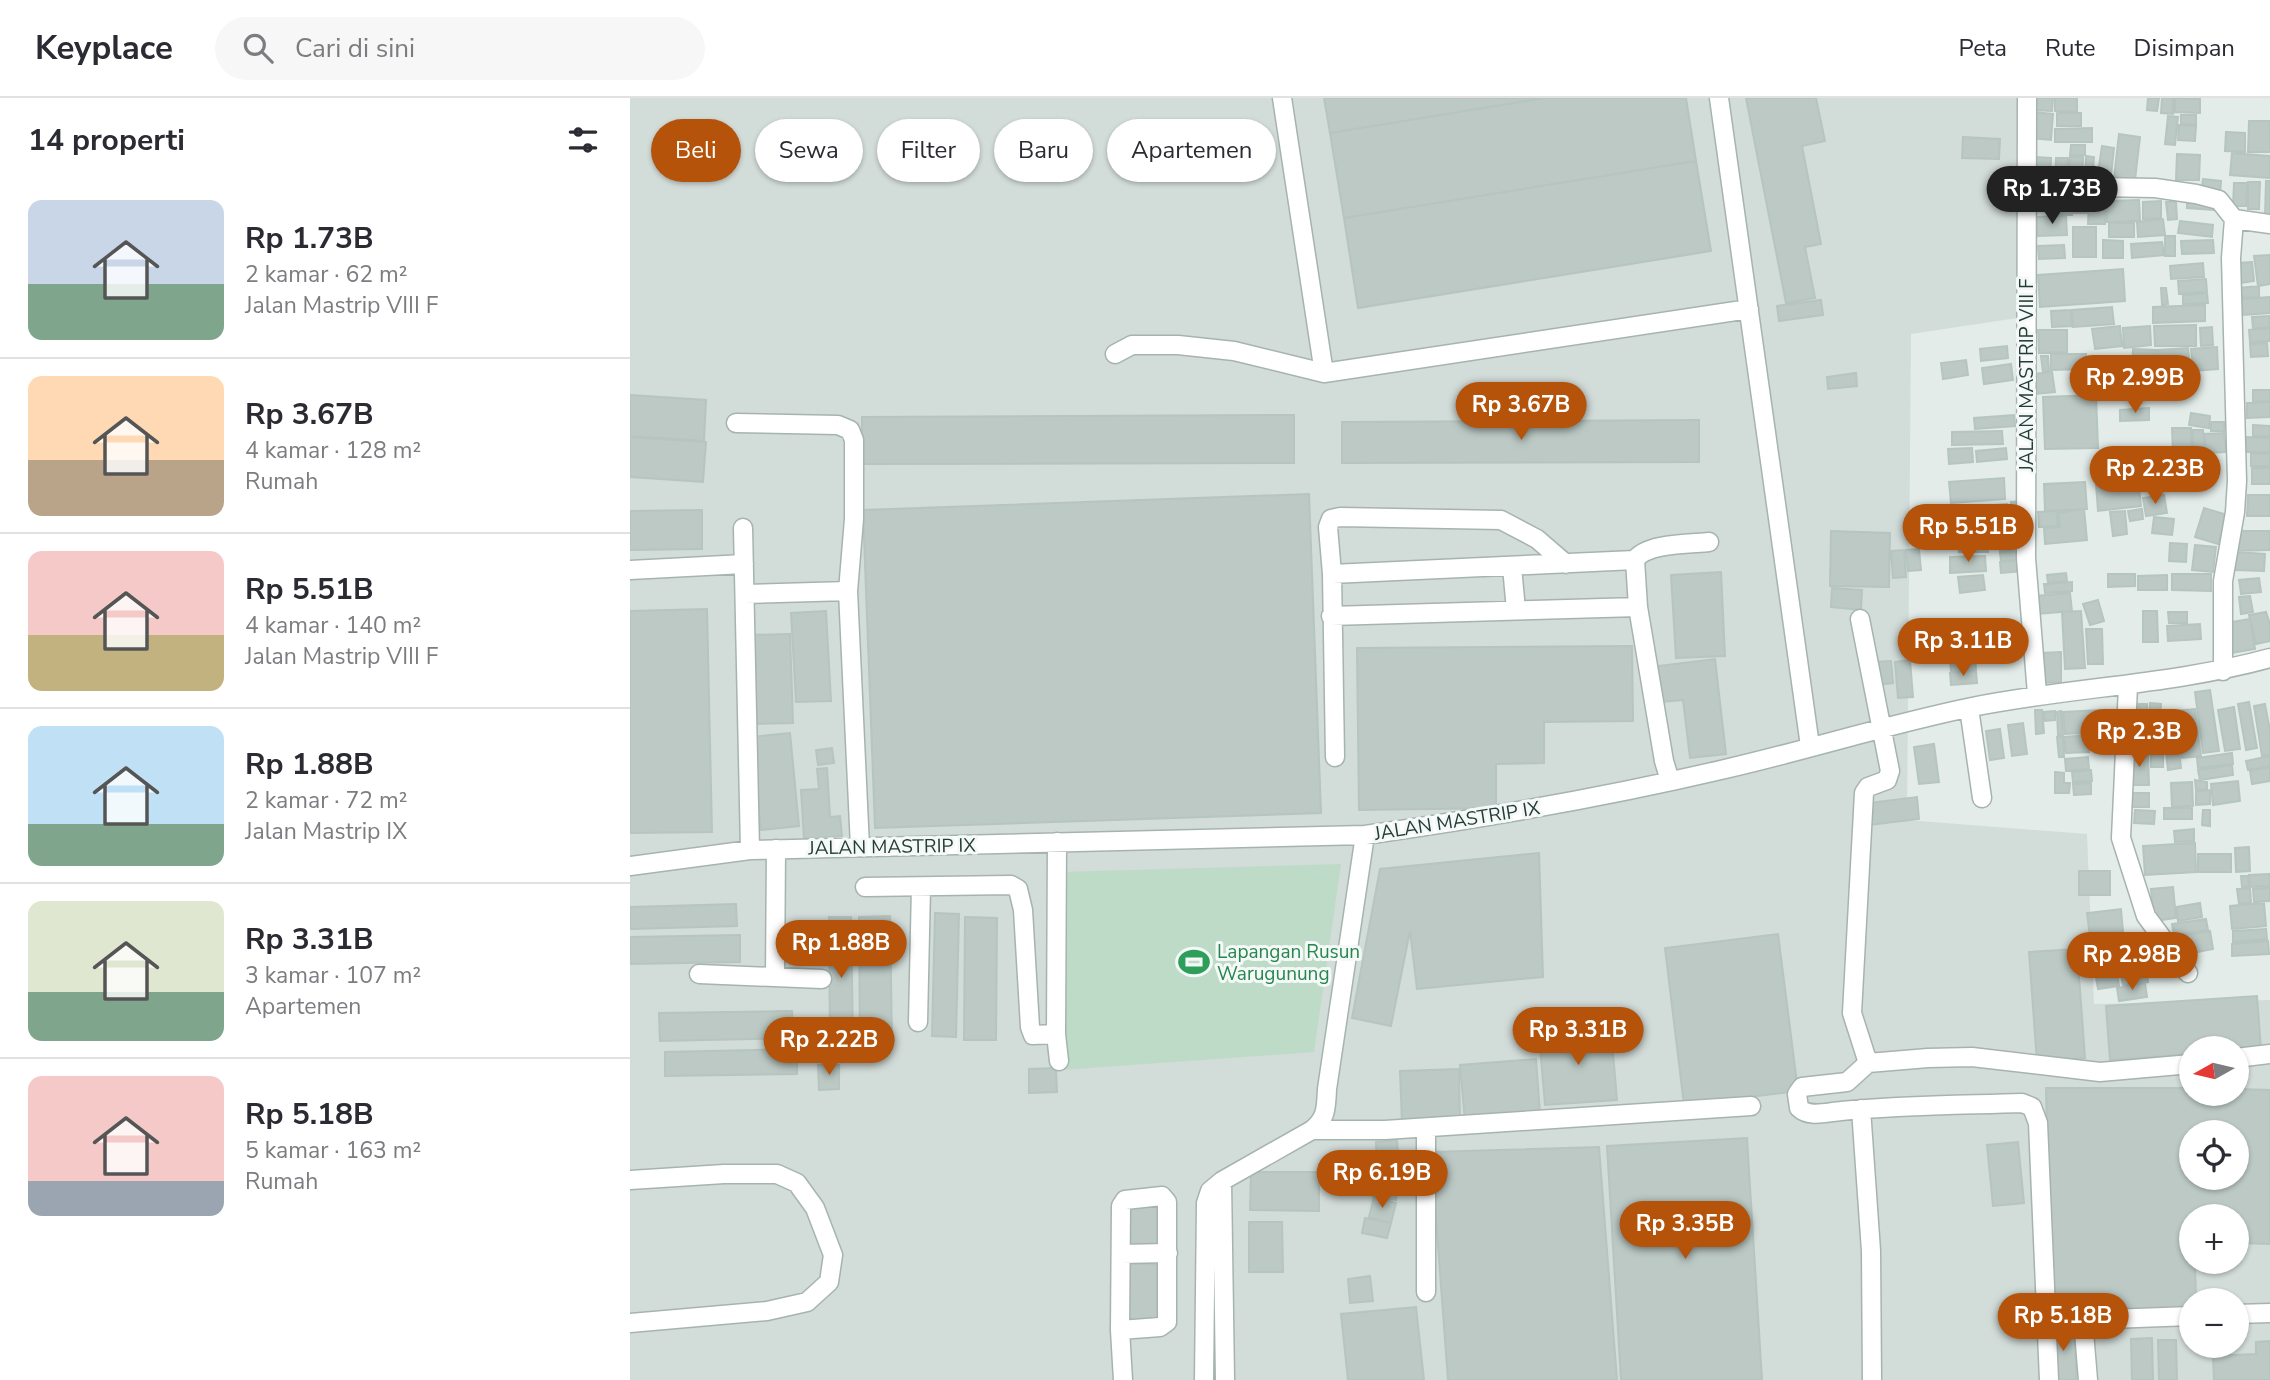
<!DOCTYPE html>
<html lang="id">
<meta charset="utf-8">
<style>
:root{--surface:#fff;--page:#f7f7f7;--text:#2b2b33;--muted:#7c7c81;--line:#e1e1e2;--accent:#b45309}
body{margin:0;font-family:"Nunito Sans",sans-serif;background:var(--page);color:var(--text);height:100vh;display:flex;flex-direction:column;font-size:26px;white-space:nowrap}
*{box-sizing:border-box;margin:0}
p{font-size:23px;color:var(--muted)}
.icon{flex:none;width:38px;height:38px;fill:none;stroke:currentColor;stroke-width:2;stroke-linecap:round;stroke-linejoin:round}
.map{position:relative;flex:1;overflow:hidden}
.drawer{display:flex;flex-direction:column;background:var(--surface);width:630px}
.drawer>*{flex:none}
.guide{position:absolute;left:21px;top:21px;width:665px;height:63px;display:flex;gap:14px}
.needle{width:46px;rotate:262deg}
.controls{position:absolute;left:1549px;top:938px;display:grid;gap:14px}
.controls a{display:grid;place-items:center;width:70px;height:70px;border-radius:50%;background:var(--surface);box-shadow:0 2px 5px #0004;font-size:35px}
.price{position:absolute;translate:-50% -60px;padding:0 16px;border-radius:24px;background:var(--accent);color:#fff;font-size:23px;line-height:46px;filter:drop-shadow(0 2px 4px #0008)}
.price::after{content:'';position:absolute;left:50%;top:42px;width:21px;height:16px;margin-left:-10px;background:inherit;clip-path:polygon(0 0,100% 0,50% 100%)}
.price.selected{background:#222;color:#fff}
ul{padding:0;list-style:none}
li{display:flex;align-items:center;gap:21px;height:175px;padding:0 28px}
li+li{border-top:2px solid var(--line)}
li span{display:grid;place-items:center;flex:none;width:196px;height:140px;border-radius:14px;color:#555}
li>.icon{margin-inline-start:auto}
span .icon{width:84px;height:84px;fill:#fffc;stroke-width:1}
li b{font-size:30px}
h2{display:flex;justify-content:space-between;align-items:center;height:84px;padding:0 28px;font-size:30px}
.pill{padding:0 24px;border-radius:32px;background:var(--surface);box-shadow:0 2px 5px #0004;font-size:24px;line-height:63px}
.pill.selected{background:var(--accent);color:#fff}
header{display:flex;align-items:center;gap:42px;box-sizing:border-box;height:98px;padding:0 35px;background:var(--surface);border-bottom:2px solid var(--line)}
header strong{font-size:33px}
nav{display:flex;gap:38px;margin-inline-start:auto;font-size:24px}
.search{width:490px;height:63px;background:var(--page);display:flex;align-items:center;gap:18px;box-sizing:border-box;padding:0 24px;border-radius:38px;color:var(--muted);font-size:26px}
main{display:flex;flex:1;min-height:0}
.map>svg:first-child{display:block}
.built{fill:#d2dcd8;fill-rule:evenodd}
.green{fill:#bedbc8}
.building{fill:#bcc9c5;stroke:#b6c5c0;stroke-width:2;fill-rule:evenodd}
.lines{fill:none;stroke-linecap:round;stroke-linejoin:round}
.minor-casing{stroke:#a6b4b0;stroke-width:21}
.minor{stroke:#fff;stroke-width:18}
.labels{text-anchor:middle;stroke-width:6;stroke-linejoin:round;paint-order:stroke}
.street-label{font-size:19px;fill:#243c38;stroke:#f4f9f7}
.leisure-label{font-size:19px;fill:#27864d;stroke:#f4f9f7;text-anchor:start}
</style>
<header>
<strong>Keyplace</strong>
<div class="search"><svg class="icon" aria-label="search" viewBox="0 0 24 24"><circle cx="10" cy="10" r="6"/><path d="M15 15l6 6"/></svg>Cari di sini</div>
<nav><a>Peta</a><a>Rute</a><a>Disimpan</a></nav>
</header>
<main>
<section class="drawer">
<h2>14 properti<svg class="icon" aria-label="filters" viewBox="0 0 24 24"><path d="M4 7h16M4 17h16"/><circle cx="9" cy="7" r="2"/><circle cx="15" cy="17" r="2"/></svg></h2>
<ul>
<li><span style="background:linear-gradient(#c9d6e8 60%,#7fa58c 0)"><svg class="icon" aria-label="home" viewBox="0 0 24 24"><path d="M3 11l9-7 9 7M6 9v11h12V9"/></svg></span><div><b>Rp 1.73B</b><p>2 kamar · 62 m²</p><p>Jalan Mastrip VIII F</p></div></li>
<li><span style="background:linear-gradient(#ffd9b3 60%,#b9a48a 0)"><svg class="icon" aria-label="home" viewBox="0 0 24 24"><path d="M3 11l9-7 9 7M6 9v11h12V9"/></svg></span><div><b>Rp 3.67B</b><p>4 kamar · 128 m²</p><p>Rumah</p></div></li>
<li><span style="background:linear-gradient(#f6c9c9 60%,#c2b280 0)"><svg class="icon" aria-label="home" viewBox="0 0 24 24"><path d="M3 11l9-7 9 7M6 9v11h12V9"/></svg></span><div><b>Rp 5.51B</b><p>4 kamar · 140 m²</p><p>Jalan Mastrip VIII F</p></div></li>
<li><span style="background:linear-gradient(#bfe0f5 70%,#7fa58c 0)"><svg class="icon" aria-label="home" viewBox="0 0 24 24"><path d="M3 11l9-7 9 7M6 9v11h12V9"/></svg></span><div><b>Rp 1.88B</b><p>2 kamar · 72 m²</p><p>Jalan Mastrip IX</p></div></li>
<li><span style="background:linear-gradient(#dfe7d0 65%,#7fa58c 0)"><svg class="icon" aria-label="home" viewBox="0 0 24 24"><path d="M3 11l9-7 9 7M6 9v11h12V9"/></svg></span><div><b>Rp 3.31B</b><p>3 kamar · 107 m²</p><p>Apartemen</p></div></li>
<li><span style="background:linear-gradient(#f6c9c9 75%,#9aa5b1 0)"><svg class="icon" aria-label="home" viewBox="0 0 24 24"><path d="M3 11l9-7 9 7M6 9v11h12V9"/></svg></span><div><b>Rp 5.18B</b><p>5 kamar · 163 m²</p><p>Rumah</p></div></li>
</ul>
</section>
<div class="map">
<svg width="1640" height="1282" viewBox="0 0 1640 1282">
<rect width="100%" height="100%" fill="#e3ece9"/>
<path class="built" d="M0,0H1392L1394,219L1281,236L1277,722L1457,736L1464,906L1640,902V1282H0ZM1561,950H1606V996H1561ZM1561,1034H1606V1080H1561ZM1561,1118H1606V1164H1561ZM1561,1202H1606V1248H1561Z"/>
<path class="green" d="M711,766L684,954L431,972V774Z"/>
<path class="building" d="M694,0H915L700,35Z
M915,0H1056L1066,63L714,120L700,35Z
M1116,0H1186L1195,43L1172,48L1191,146L1175,149L1185,200L1156,205Z
M1401,0H1423L1422,13L1401,12Z
M1425,0H1447V14L1425,13Z
M1518,0H1529L1527,13L1517,12Z
M1532,0H1543V16L1531,15Z
M1545,0L1570,1V15L1545,14Z
M1402,14L1423,16L1421,42L1400,40Z
M1427,15H1451V28H1427Z
M1551,17H1566V26H1551Z
M1538,18L1548,19L1545,47L1535,46Z
M1619,23H1640V54H1618Z
M1549,27L1566,28L1565,43L1548,42Z
M1462,30V44H1425V31Z
M1596,34L1615,35V54L1595,53Z
M1489,36L1510,39L1505,82L1484,80Z
M1333,39L1370,41L1369,61L1332,60Z
M1441,47H1455V57H1440Z
M1472,48L1484,50L1481,77L1468,75Z
M1602,55L1640,58V80L1600,77Z
M1547,56L1570,57L1569,82H1546Z
M1456,58L1464,59L1462,83H1455Z
M1405,59L1421,60L1420,85H1404Z
M1440,59H1453L1452,85L1439,84Z
M1426,60H1438L1437,84L1425,83Z
M1066,63L1081,153L728,210L714,120Z
M1573,81L1591,83L1590,97L1571,95Z
M1636,83H1640V118H1635Z
M1618,84H1630L1629,111H1618Z
M1604,85H1617L1616,108H1603Z
M1422,90V112L1405,113V91Z
M1425,92H1442V117H1425Z
M1442,92H1456L1457,115H1443Z
M1557,101L1583,102V112L1557,110Z
M1459,102H1476L1475,126H1458Z
M1509,102L1510,123L1477,124V103Z
M1531,103V120L1513,121V104Z
M1536,104H1546L1547,121L1538,122Z
M1436,118L1437,137L1407,138V119Z
M1533,121L1535,137L1508,139L1507,124Z
M1550,123L1583,127L1582,139L1548,135Z
M1479,125H1504V139H1479Z
M1443,129H1466V159H1443Z
M1535,138H1545V158H1535Z
M1473,142L1493,143V160H1473Z
M1583,142L1584,155L1552,156L1551,143Z
M1532,144L1534,157L1502,160L1501,146Z
M1434,147L1435,160L1409,161L1408,148Z
M1640,157V186L1628,188L1624,158Z
M1622,164L1624,183L1610,185L1607,165Z
M1573,165L1574,179L1541,181L1540,168Z
M1493,171L1495,203L1410,209L1408,177Z
M1576,181L1577,194L1549,196L1548,183Z
M1629,188V199L1609,200L1608,190Z
M1531,190H1536L1538,206L1532,207Z
M1577,195L1578,205L1553,206V197Z
M1640,199V215L1613,217L1612,201Z
M1191,202L1193,217L1149,223L1147,208Z
M1575,207V223L1523,225V209Z
M1482,209L1484,226L1443,229L1442,212Z
M1441,212L1442,228L1422,229L1421,213Z
M1640,218V229L1623,231L1622,219Z
M1566,227V248H1525L1524,228Z
M1490,228L1492,248L1465,251L1462,231Z
M1520,228L1521,247L1494,250L1493,230Z
M1582,229L1583,247L1571,248L1570,230Z
M1640,230V243L1620,244L1619,232Z
M1408,232H1437V254L1409,255Z
M1637,245L1638,258L1621,259L1620,246Z
M1377,248L1378,260L1351,263L1350,251Z
M1587,249L1588,271L1563,273L1561,251Z
M1558,250L1560,271L1529,273L1528,252Z
M1503,251L1526,252L1525,296L1509,295V270H1502Z
M1421,256H1456V271L1421,272Z
M1411,258H1418L1419,273L1413,274Z
M1336,262L1338,277L1313,281L1311,265Z
M1381,266L1383,282L1354,286L1352,270Z
M1467,273V295H1454V274Z
M1497,273L1498,296L1470,297L1469,274Z
M1422,274L1425,294L1405,296L1403,276Z
M1226,275L1227,288L1198,291L1197,279Z
M1623,292H1640V303L1623,304Z
M0,297L76,302L74,343L0,338Z
M1466,297L1468,350L1415,351L1413,299Z
M1640,304V319L1617,320V305Z
M1519,310V322L1490,323V312Z
M1561,315L1580,318L1579,330L1559,327Z
M664,317V365L232,366V319Z
M1384,317L1385,328L1345,331L1344,320Z
M1069,322V364L712,365V324Z
M1581,324H1594V333H1581Z
M1623,327L1640,328V338H1623Z
M1542,330H1561L1562,354L1543,355Z
M1562,332H1573L1575,354L1564,355Z
M1372,333L1373,346L1322,347V334Z
M1594,335L1596,354L1576,355L1574,336Z
M0,339L76,344L73,384L0,379Z
M1614,339L1640,340V354H1613Z
M1342,350L1343,364L1319,366L1318,351Z
M1376,350L1377,361L1347,364L1346,353Z
M1621,355L1640,356V368H1621Z
M1581,356V369H1541V357Z
M1622,370H1640V386H1622Z
M1578,371V381L1536,382V372Z
M1374,380L1375,401L1321,405L1319,384Z
M1508,381L1511,408L1468,413L1466,386Z
M1455,384L1457,411L1415,413L1414,386Z
M679,396L691,715L245,730L233,412Z
M1534,397L1537,415L1516,418L1513,400Z
M1618,397H1640V418H1617Z
M1393,403V419L1382,420L1381,404Z
M1377,406L1378,421L1367,422L1366,407Z
M1296,407L1300,430L1290,432L1286,409Z
M1574,410L1597,417L1588,446L1565,439Z
M1356,411L1357,419L1331,422L1330,414Z
M1454,411L1457,442L1415,446L1414,430L1430,429L1428,415Z
M1512,411L1513,421L1500,423L1498,413Z
M72,412V451L0,452V413Z
M1427,413L1428,428L1409,429L1408,414Z
M1495,413L1497,436L1483,438L1480,414Z
M1315,416H1326V427H1380V438H1315Z
M1524,419L1544,421L1542,437L1522,435Z
M1201,433L1260,435L1259,489L1200,488Z
M1604,433H1640V452L1604,453Z
M1390,440L1391,452L1370,454L1369,442Z
M1329,441H1358V454H1329Z
M1540,445L1557,446L1556,464L1539,463Z
M1565,447L1586,449L1583,474L1562,472Z
M1289,451L1291,472L1278,473L1276,452Z
M1274,452L1276,479L1263,480L1261,453Z
M1390,453L1391,462L1371,463L1370,455Z
M1606,454L1635,456L1634,473L1605,472Z
M1355,458L1356,473L1320,475V459Z
M1393,462V473L1371,475L1370,464Z
M1091,474L1095,558L1046,560L1041,477Z
M1436,475L1437,483L1418,485L1417,477Z
M1478,476H1505V488L1478,489Z
M1542,476H1581V493L1542,492Z
M1353,477L1355,492L1330,495L1328,479Z
M1537,477V492H1508V478Z
M1629,480L1631,494L1611,496L1609,482Z
M1442,484V493L1415,495L1414,486Z
M1202,490L1232,492L1231,512L1201,509Z
M1440,495L1442,513L1407,516L1406,498Z
M1620,498L1623,514L1611,516L1609,499Z
M1468,502L1474,523L1460,527L1453,506Z
M77,511L82,734L0,735V513Z
M196,513L201,603L166,604L161,515Z
M1451,513L1455,570L1435,571L1432,514Z
M1513,513H1527L1528,544H1513Z
M1538,514H1557V525H1539Z
M1636,514L1640,526V543L1626,546L1619,517Z
M1620,521L1625,551L1601,555L1596,525Z
M1570,526L1571,541L1538,543L1537,528Z
M1456,531H1472L1473,566H1458Z
M160,536L163,625L121,626L118,537Z
M1344,538L1345,556L1323,558L1321,540Z
M1002,548L1003,623L914,624V665L866,666V710L729,712L727,550Z
M1431,554V584L1411,585V555Z
M1345,558L1346,572L1321,574L1320,560Z
M1085,561L1096,656L1060,660L1053,602L1032,604L1028,568Z
M1280,562L1283,599L1268,600L1265,564Z
M1261,563L1263,585L1246,587L1244,564Z
M1346,573L1347,585L1321,587L1320,575Z
M1580,592L1589,653L1573,655L1565,594Z
M1619,604L1627,650L1616,652L1608,606Z
M1500,605L1509,606L1506,641H1497Z
M1520,605L1531,606L1529,633L1518,632Z
M1510,606H1517V643H1509Z
M1635,606L1640,633V657L1632,658L1624,608Z
M1604,609L1610,651L1595,653L1588,612Z
M1565,611L1571,658L1552,660L1545,613Z
M1405,612H1412L1414,635L1406,636Z
M1471,612L1472,634L1435,636L1433,614Z
M1425,613V622L1415,623L1414,614Z
M1431,613L1433,637H1428L1427,614Z
M1545,615L1551,670L1538,672L1532,617Z
M1393,625L1397,656L1382,658L1378,627Z
M1370,631L1374,660L1360,662L1356,633Z
M160,635L169,728L131,732L121,639Z
M1458,637L1459,654L1436,655L1434,639Z
M1433,638L1434,659H1429L1427,639Z
M1304,646L1309,684L1289,686L1284,649Z
M1521,647H1533V669H1521Z
M202,650L204,665L188,667L186,652Z
M1500,655H1518L1519,687H1500Z
M1602,655L1603,666L1568,670L1567,660Z
M1640,658V668L1618,672L1616,663Z
M1458,659L1459,671L1436,673L1435,661Z
M1602,667L1603,677L1570,682L1568,672Z
M1640,669V683L1622,686L1620,673Z
M197,670L200,719L210,718L212,738L174,741L171,692L189,691L187,671Z
M1461,672L1462,683L1443,684L1442,674Z
M1425,674L1434,675V685H1440L1439,695H1425Z
M1565,682L1577,684V691L1566,692Z
M1608,683L1610,703L1583,707L1581,686Z
M1562,684L1563,708L1542,709L1541,685Z
M1461,685V696L1444,697L1443,686Z
M1580,692V706L1566,707V693Z
M1498,695H1519V709H1499Z
M1287,699L1289,721L1240,727L1238,705Z
M1534,710H1562V721H1534Z
M1505,712L1525,713L1524,726L1504,725Z
M1573,712H1580V728L1572,727Z
M1564,731V743L1545,744L1544,733Z
M1565,745L1566,774L1515,777L1513,748Z
M1619,749L1620,773L1606,774L1605,750Z
M909,755L913,879L787,891L780,833L761,928L722,920L750,771Z
M1568,756H1601V774H1568Z
M1449,773H1480V797H1449Z
M1640,776V788L1620,789L1619,777Z
M1611,778H1618L1619,789H1612Z
M1543,789L1546,820L1524,823L1521,791Z
M1620,790L1621,805L1609,806L1607,791Z
M1640,790V803L1624,804L1623,791Z
M1570,805L1572,819L1548,823L1546,809Z
M1634,805L1636,828L1602,831L1600,808Z
M106,806L107,828L0,831V809Z
M1491,811L1493,834L1460,838L1457,815Z
M305,815L329,816L326,939L302,938Z
M260,818L262,945H230L229,819Z
M199,819H221L223,944L200,945Z
M335,819L367,820L366,942H334Z
M1576,821L1578,832L1544,837L1542,826Z
M1636,831L1637,841L1603,844V833Z
M1580,833L1583,851L1547,858L1543,839Z
M1148,836L1168,993L1054,1007L1035,850Z
M110,837V864L0,866V839Z
M1638,843L1639,856L1602,858V846Z
M1509,846L1513,870L1487,874L1483,850Z
M1480,847L1485,874L1476,875L1472,849Z
M1447,851L1455,960L1407,964L1399,854Z
M1517,873L1518,884L1493,887L1491,876Z
M1487,876L1489,888L1468,891L1466,879Z
M1515,885L1517,899L1489,903L1487,890Z
M1627,898L1631,951L1606,953V950H1561V956L1480,962L1476,908Z
M162,913L163,940L30,943L29,915Z
M981,931L987,1002L915,1007L909,937Z
M167,951V976L35,978V954Z
M906,961L910,1016L835,1023L830,967Z
M188,967H209V991L189,992Z
M426,970L427,994L399,995V971Z
M829,971L830,1023L772,1024L770,973Z
M1416,990H1561V996H1606V991L1640,992V1146L1606,1145V1118H1561V1164H1565L1566,1202H1561V1217H1421ZM1561,1034H1606V1080H1561Z
M1117,1040L1132,1282H991L977,1048Z
M767,1042L769,1067L747,1069L746,1044Z
M1388,1044L1394,1105L1363,1108L1357,1047Z
M969,1049L987,1282H818L801,1054Z
M747,1071L770,1075L766,1102L743,1098Z
M621,1074H689V1113L620,1112Z
M744,1099L766,1105L761,1125L739,1119Z
M495,1107L534,1109L533,1155L493,1153Z
M735,1120L761,1125L757,1140L732,1135Z
M619,1124H652L653,1174H619Z
M493,1165L534,1167L532,1223L491,1222Z
M740,1178L743,1203L720,1205L718,1181Z
M786,1209L794,1282H718L711,1216Z
M1445,1228L1446,1282H1420L1419,1229Z
M1522,1240L1523,1282H1502L1501,1241Z
M1528,1242H1546L1547,1282H1529Z
M1640,1243V1282H1584L1583,1258L1626,1256V1244Z"/>
<g class="lines">
<defs>
<path id="minor" d="M652,0L694,275L1119,211
M1089,0L1180,648
M1397,0L1396,460L1407,596
M1397,88L1525,90L1566,96L1589,102L1604,121L1640,126
M485,256L502,247H548L604,253L694,275
M106,325L208,327L220,332L224,342V421L218,493L230,749
M113,430L120,752
M882,469L886,512
M0,472L114,466
M702,476L1005,462
M115,496L218,493
M701,518L1008,509
M1230,521L1260,673L1257,682L1238,689L1234,695L1222,915L1238,965L1217,984L1172,989L1167,996L1169,1010C1179,1020 1198,1014 1211,1013C1271,1007 1332,1007 1392,1005L1402,1009L1408,1025L1419,1282
M1593,573V483L1605,414L1607,383L1601,160L1604,121
M1498,588L1491,740L1516,818L1558,875
M1339,610L1352,700
M705,659L702,476L698,429L701,421L710,419L871,422L907,441L936,466
M1040,683L1034,663L1008,509L1005,462C1016,445 1059,446 1079,444
M427,744L426,936L429,963
M0,768L120,752L735,737C855,720 976,699 1095,671C1178,652 1259,626 1342,609C1441,589 1542,587 1640,560
M235,789L381,787L388,791L393,812L400,929L403,937L426,936
M69,876L192,881
M145,879L146,751
M288,924L291,789
M1606,960L1640,956
M1238,965L1298,960L1342,959L1470,974L1561,966
M1231,1011L1241,1153L1242,1282
M796,1030V1194
M682,1032H755L1121,1008
M0,1082L94,1076H147L167,1085L185,1110L203,1157L199,1184L177,1204L137,1213L0,1225
M592,1083L595,1282
M491,1156L538,1155
M1606,1216L1640,1215
M1417,1221L1453,1222
M490,1232L530,1229L537,1224V1104L532,1098L495,1102L491,1108L490,1232L493,1282
M574,1282L576,1105L580,1093L592,1083L682,1032C697,1020 696,1009 697,991L735,737
M1458,1282L1453,1222L1561,1218"/>
</defs>
<use href="#minor" class="minor-casing"/>
<use href="#minor" class="minor"/>
</g>
<defs>
<symbol id="stadium-bare" viewBox="-9 -9 18 18"><path d="M0-5a6.5 5 0 1 0 0 10a6.5 5 0 1 0 0-10ZM-3.5-1.8h7v3.6h-7Z" fill="#2e9e5b" stroke="#f4f9f7" stroke-width="2.5" paint-order="stroke"/></symbol>
</defs>
<g fill-rule="evenodd">
<use href="#stadium-bare" x="542" y="842" width="44" height="44"/>
</g>
<g class="labels">
<g class="street-label">
<text transform="translate(1396 277) rotate(-90)" y="7">JALAN MASTRIP VIII F</text>
<text transform="translate(827 722) rotate(-9)" y="7">JALAN MASTRIP IX</text>
<text transform="translate(262 748) rotate(-1)" y="7">JALAN MASTRIP IX</text>
</g>
<g class="leisure-label">
<text x="587" y="860">Lapangan Rusun<tspan x="587" dy="22">Warugunung</tspan></text>
</g>
</g>
</svg>
<div class="controls">
<a><svg class="needle" viewBox="-14 -14 28 28"><path d="M0-13l5 13h-10z" fill="#e53935"/><path d="M0 13l5-13h-10z" fill="#7c7c81"/></svg></a>
<a><svg class="icon" aria-label="locate" viewBox="0 0 24 24"><circle cx="12" cy="12" r="6"/><path d="M12 2v4M12 18v4M2 12h4M18 12h4"/></svg></a>
<a>+</a>
<a>−</a>
</div>
<b class="price selected" style="left:1422px;top:128px">Rp 1.73B</b>
<b class="price" style="left:1505px;top:317px">Rp 2.99B</b>
<b class="price" style="left:891px;top:344px">Rp 3.67B</b>
<b class="price" style="left:1525px;top:408px">Rp 2.23B</b>
<b class="price" style="left:1338px;top:466px">Rp 5.51B</b>
<b class="price" style="left:1333px;top:580px">Rp 3.11B</b>
<b class="price" style="left:1509px;top:671px">Rp 2.3B</b>
<b class="price" style="left:211px;top:882px">Rp 1.88B</b>
<b class="price" style="left:1502px;top:894px">Rp 2.98B</b>
<b class="price" style="left:948px;top:969px">Rp 3.31B</b>
<b class="price" style="left:199px;top:979px">Rp 2.22B</b>
<b class="price" style="left:752px;top:1112px">Rp 6.19B</b>
<b class="price" style="left:1055px;top:1163px">Rp 3.35B</b>
<b class="price" style="left:1433px;top:1255px">Rp 5.18B</b>
<div class="guide">
<a class="pill selected">Beli</a>
<a class="pill">Sewa</a>
<a class="pill">Filter</a>
<a class="pill">Baru</a>
<a class="pill">Apartemen</a>
</div>
</div>
</main>
